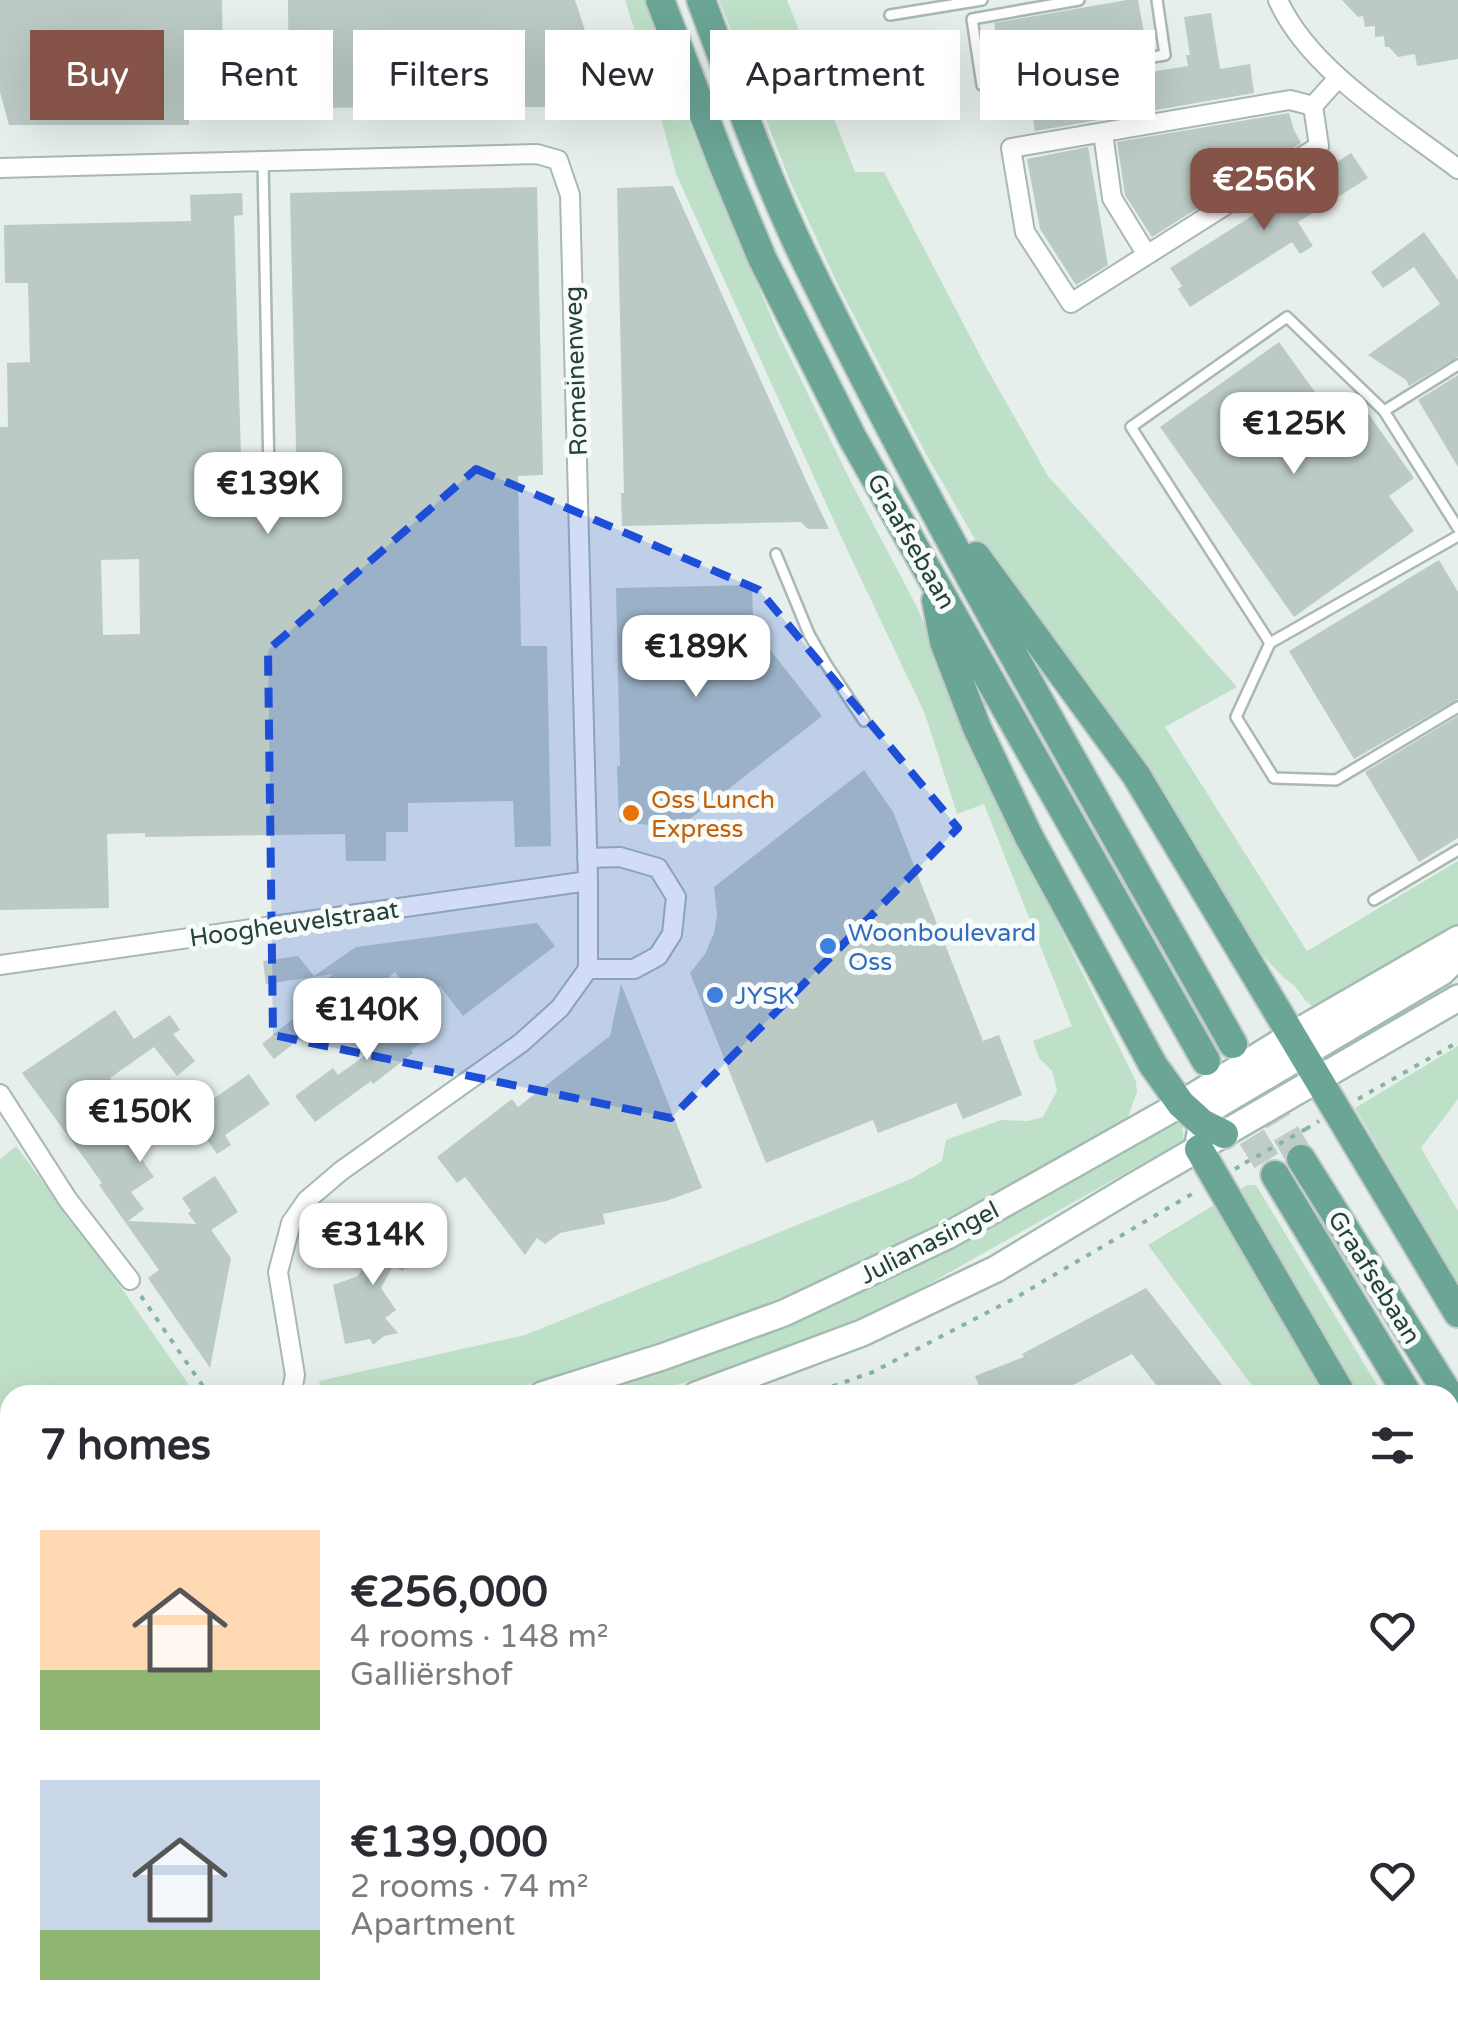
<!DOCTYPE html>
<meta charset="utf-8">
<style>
:root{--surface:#fff;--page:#f7f7f7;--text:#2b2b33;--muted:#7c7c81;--accent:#855347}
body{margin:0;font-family:"Varela Round",sans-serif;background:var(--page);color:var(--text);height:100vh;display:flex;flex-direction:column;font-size:38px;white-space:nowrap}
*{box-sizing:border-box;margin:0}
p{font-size:32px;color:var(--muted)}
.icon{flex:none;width:55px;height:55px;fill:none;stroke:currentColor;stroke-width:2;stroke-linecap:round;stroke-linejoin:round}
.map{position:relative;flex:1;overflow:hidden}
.details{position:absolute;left:0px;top:1385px;width:1460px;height:642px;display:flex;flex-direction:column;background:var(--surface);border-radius:30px 30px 0 0;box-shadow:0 10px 40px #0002}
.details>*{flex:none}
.guide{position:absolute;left:30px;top:30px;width:1400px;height:90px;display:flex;gap:20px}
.price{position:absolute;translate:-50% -85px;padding:0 22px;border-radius:20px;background:#fff;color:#222;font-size:32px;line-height:65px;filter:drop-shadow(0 2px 5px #0008)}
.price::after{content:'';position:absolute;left:50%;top:60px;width:30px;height:22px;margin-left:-15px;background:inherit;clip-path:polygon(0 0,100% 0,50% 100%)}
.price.selected{background:var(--accent);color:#fff}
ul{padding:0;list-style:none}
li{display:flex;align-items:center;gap:30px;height:250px;padding:0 40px}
li span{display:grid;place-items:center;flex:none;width:280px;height:200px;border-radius:0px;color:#555}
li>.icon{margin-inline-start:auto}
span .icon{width:120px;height:120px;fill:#fffc;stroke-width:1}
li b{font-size:42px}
h2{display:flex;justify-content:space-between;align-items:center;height:120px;padding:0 40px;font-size:42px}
.chip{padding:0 35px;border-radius:0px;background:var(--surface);box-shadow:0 10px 40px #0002;font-size:35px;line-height:90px}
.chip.selected{background:var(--accent);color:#fff}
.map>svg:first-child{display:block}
.green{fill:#bfe0c8}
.building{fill:#bbcac4;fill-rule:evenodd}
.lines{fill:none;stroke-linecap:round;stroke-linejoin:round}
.primary-tunnel{stroke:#bfccc8;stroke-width:28;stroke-dasharray:28 14;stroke-linecap:butt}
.lane-casing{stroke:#a8b8b2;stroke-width:14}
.street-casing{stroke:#a8b8b2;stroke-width:22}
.secondary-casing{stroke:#a4bbb3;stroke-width:30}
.primary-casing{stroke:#c2cac8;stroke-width:32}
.path{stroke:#86b3a5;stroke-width:4;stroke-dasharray:5 8;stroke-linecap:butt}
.lane{stroke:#fff;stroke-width:9}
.street{stroke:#fff;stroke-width:18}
.secondary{stroke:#fff;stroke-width:25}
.primary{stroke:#6aa596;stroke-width:28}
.path-bridge{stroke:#86b3a5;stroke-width:4;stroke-dasharray:5 8;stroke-linecap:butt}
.marked{fill:#1d4ed8;fill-opacity:0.2;stroke:#1d4ed8;stroke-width:8;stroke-dasharray:20 12;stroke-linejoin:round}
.food-dot{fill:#e8710a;stroke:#f7fbf9;stroke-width:4}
.shop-dot{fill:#3f7fe0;stroke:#f7fbf9;stroke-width:4}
.labels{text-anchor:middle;stroke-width:10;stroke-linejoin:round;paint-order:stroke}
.street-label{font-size:25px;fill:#24423a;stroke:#f7fbf9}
.food-label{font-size:25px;fill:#c56008;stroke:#f7fbf9;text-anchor:start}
.shop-label{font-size:25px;fill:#366cbe;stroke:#f7fbf9;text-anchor:start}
</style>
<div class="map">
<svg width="1458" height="2026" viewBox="0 0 1458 2026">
<rect width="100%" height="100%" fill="#e6efeb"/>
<path class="green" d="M625,0H645L694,135L778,333L852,484L917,607L1026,859L1129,1067L1136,1082L1137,1092L1128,1117L1031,1178L962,1216L810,1290L731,1322L587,1369L487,1395H323L319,1381L525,1335L911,1179L942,1161L946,1140L1001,1120L1028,1121L1043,1117L1057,1091L1052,1071L1039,1058L1033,1041L1072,1026L984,804L957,814L925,714L844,543L676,174L651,81Z
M719,0H787L855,172H884L985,365L1048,476L1237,687L1165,727L1307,951L1458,861V926L1319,1012L1305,1000L1295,986L1284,978L1266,959L1222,904L980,548L926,454L837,283L790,181Z
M1458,1046V1099L1421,1148L1458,1211V1284L1355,1108Z
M1181,1117L1184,1140L858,1324L741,1366L643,1395H580L712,1352L898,1275L947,1251Z
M16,1146L101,1259L196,1395H10V1493L0,1495V1159Z
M1247,1185H1256L1383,1395H1259L1148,1245Z
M0,1739L10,1750V2018H86L80,2026H0Z
M1458,1836V2026H1159L1173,2018H1450V1842Z
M115,2018H440L445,2026H110Z"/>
<path class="building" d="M0,0H222L223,63H229V76H260V108L189,109V125H9L0,92Z
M288,0H575L599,73L609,74V83L592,107H498V110L480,111H446V107L289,108Z
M1127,0H1138L1147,50L1003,73L994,23Z
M1342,0H1458V59L1417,66L1415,54L1398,57L1389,47H1385L1384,36L1375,37V26L1365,27L1363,16L1358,17Z
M1211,13L1220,69L1250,64L1254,93L1035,131L1028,86L1149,66L1150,72L1188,66L1186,55H1190L1184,17Z
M1289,113L1294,130L1301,143L1152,237L1125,195L1117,142Z
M1088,147L1108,265L1076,285L1040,229L1027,159Z
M1351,153L1368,178L1298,222L1313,246L1300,254L1292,242L1190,307L1178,289L1182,286L1170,268Z
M673,186L809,487L829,529H808L801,522L622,526L621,493H624L617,188Z
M537,187L543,475L518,476L521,646H547L551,846L515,847L513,801L408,803V832H386V861H346L345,834L145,837V833L107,834L109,908L0,910V427H8L7,363L30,362L28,283H5L4,225L191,221L190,195L242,193L243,215L234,216L242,492L297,491L290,193ZM139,559L140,634L103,635L101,560Z
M1424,232L1458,280V357L1409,386L1406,380L1368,355L1440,304L1414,267L1383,288L1371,272Z
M1279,342L1330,413L1355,395L1414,478L1389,496L1414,531L1294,617L1160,427Z
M1458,375V467L1418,400Z
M1439,560L1458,592V699L1354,759L1289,651Z
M752,585L753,619L757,633L822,716L672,833L650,825L619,822L617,766H620L616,588Z
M1458,716V838L1419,862L1365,772Z
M864,770L893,812L983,1041L999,1035L1022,1095L963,1119L956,1103L878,1133L873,1120L766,1163L690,973L705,954L714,933L717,915L714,887Z
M537,923L555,946L463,1016L440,986L420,1002L395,972L311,1039L306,1034L274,1059L262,1044L306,1008L299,1000L333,974L266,984L263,961L298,956L314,976L356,947Z
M621,984L702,1188L666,1201L603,1214L605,1224L560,1233L545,1244L537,1238L525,1255L465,1177L457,1183L437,1157L512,1099L518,1107L610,1036Z
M413,1006L433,1035L411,1050L413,1053L373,1084L371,1081L315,1122L295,1096L333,1068L338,1075L374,1049L363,1034L387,1017L391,1022Z
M115,1010L134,1039L170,1015L180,1030L173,1034L195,1061L177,1076L154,1047L110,1078L143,1123L125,1135L154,1177L131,1192L144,1209L128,1221L196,1224L188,1213L191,1211L182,1198L215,1176L238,1212L211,1230L231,1258L210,1368L148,1278L159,1270L99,1185L102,1183L82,1155L22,1073Z
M249,1074L270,1104L225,1135L231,1145L217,1154L190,1115Z
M393,1215L415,1227L401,1253L410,1259L403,1271L393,1266L381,1288L396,1310L385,1318L398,1333L384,1336L373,1345L370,1339L345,1344L333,1285L358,1276Z
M1146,1288L1230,1395H1164L1132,1354L1054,1395H983L975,1376L1024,1357L1022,1354Z"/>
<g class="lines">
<path class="primary-tunnel" d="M1243,1061L1301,1159
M1230,1101L1275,1175"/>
<defs>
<path id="lane" d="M1079,0L972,19L982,85L1165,55L1157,0
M890,15L982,0
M263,161L269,474
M1458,365L1384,411L1287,317L1131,427L1270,643L1236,717L1274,778L1336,780L1458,707
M1384,411L1458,528
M776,554L809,634L826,664L864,721
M1270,643L1458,536
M1374,900L1458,850
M1450,1681L1458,1692
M1450,1811L1457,1806"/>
<path id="street" d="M1278,0C1309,70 1398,123 1458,169
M1313,106L1290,100L1011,148L1025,232L1071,303L1319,146L1313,106L1338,78
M1103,133L1112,198L1147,255
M0,168L537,154L558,160L570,195L588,881V969L560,1008L521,1043L341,1171L307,1200L291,1223L278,1272L295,1375L291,1395
M587,858L620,857L658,868L676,897L672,934L658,956L634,969H588
M0,965L588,881
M0,1094L68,1200L130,1280
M623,2018L629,2026
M92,2026L97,2018"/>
<path id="secondary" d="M1199,1139L1202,1123L1209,1110L1442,972L1458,956
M542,1395L662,1357L784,1313L947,1236L1181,1104L1292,1035L1458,939
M696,1395L862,1333L996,1269L1132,1187L1458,998
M0,1512L10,1510
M0,1553L10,1551"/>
<path id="primary" d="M660,0L722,162L762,258L853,439L1206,1061
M701,0C733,85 763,171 802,253C933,523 1086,782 1233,1044
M976,556L1136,775L1458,1313
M936,600L944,642L977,728L1029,837L1153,1065L1181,1104L1202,1123L1224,1134
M1199,1149L1342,1395
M1301,1159L1449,1395
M1275,1175L1408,1395
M1450,1464L1458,1476
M1450,1548L1458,1558"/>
</defs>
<use href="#lane" class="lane-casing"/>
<use href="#street" class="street-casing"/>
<use href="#secondary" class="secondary-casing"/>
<use href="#primary" class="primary-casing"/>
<path class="path" d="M1358,1099L1458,1042
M1306,1129L1319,1121
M1235,1169L1245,1163
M141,1296L209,1395
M808,1395L873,1372L1015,1298L1197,1191
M0,1629L10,1627
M0,1729L10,1739
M51,2026L57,2018"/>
<use href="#lane" class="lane"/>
<use href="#street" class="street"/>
<use href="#secondary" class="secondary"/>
<use href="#primary" class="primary"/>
<path class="path-bridge" d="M1245,1163L1306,1129"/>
</g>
<path class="marked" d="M476,469L759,590L958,828L671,1118L273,1035L268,650Z"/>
<circle class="food-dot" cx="631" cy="813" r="10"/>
<g class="shop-dot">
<circle cx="828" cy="946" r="10"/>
<circle cx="715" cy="995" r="10"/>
</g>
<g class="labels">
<g class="street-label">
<text transform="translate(575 371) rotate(-92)" y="9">Romeinenweg</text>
<text transform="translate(912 541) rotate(60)" y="9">Graafsebaan</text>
<text transform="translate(294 923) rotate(-8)" y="9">Hoogheuvelstraat</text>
<text transform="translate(929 1242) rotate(-27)" y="9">Julianasingel</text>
<text transform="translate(1375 1277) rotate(58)" y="9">Graafsebaan</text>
</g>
<g class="food-label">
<text x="651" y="808">Oss Lunch<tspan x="651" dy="29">Express</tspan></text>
</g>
<g class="shop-label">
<text x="848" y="941">Woonboulevard<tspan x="848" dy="29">Oss</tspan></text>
<text x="735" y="1004">JYSK</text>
</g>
</g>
</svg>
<b class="price selected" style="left:1264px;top:233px">€256K</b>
<b class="price" style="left:1294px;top:477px">€125K</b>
<b class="price" style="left:268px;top:537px">€139K</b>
<b class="price" style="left:696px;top:700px">€189K</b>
<b class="price" style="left:367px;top:1063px">€140K</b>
<b class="price" style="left:140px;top:1165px">€150K</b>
<b class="price" style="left:373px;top:1288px">€314K</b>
<div class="guide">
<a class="chip selected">Buy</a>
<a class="chip">Rent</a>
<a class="chip">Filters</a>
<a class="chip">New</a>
<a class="chip">Apartment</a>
<a class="chip">House</a>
</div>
<section class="details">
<h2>7 homes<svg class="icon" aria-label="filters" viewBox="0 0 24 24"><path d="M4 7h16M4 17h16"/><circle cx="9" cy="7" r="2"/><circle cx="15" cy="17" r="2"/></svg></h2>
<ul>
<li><span style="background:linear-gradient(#ffd9b3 70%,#8fb573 0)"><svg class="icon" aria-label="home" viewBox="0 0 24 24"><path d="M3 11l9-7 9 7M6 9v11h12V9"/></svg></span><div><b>€256,000</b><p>4 rooms · 148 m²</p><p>Galliërshof</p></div><svg class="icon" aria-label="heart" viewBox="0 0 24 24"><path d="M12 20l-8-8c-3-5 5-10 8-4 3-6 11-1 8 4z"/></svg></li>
<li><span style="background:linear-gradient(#c9d6e8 75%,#8fb573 0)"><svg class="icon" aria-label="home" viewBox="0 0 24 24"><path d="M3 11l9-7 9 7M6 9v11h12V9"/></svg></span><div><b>€139,000</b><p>2 rooms · 74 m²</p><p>Apartment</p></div><svg class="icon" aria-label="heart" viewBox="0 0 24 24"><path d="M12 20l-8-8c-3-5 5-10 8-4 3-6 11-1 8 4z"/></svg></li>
</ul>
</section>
</div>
